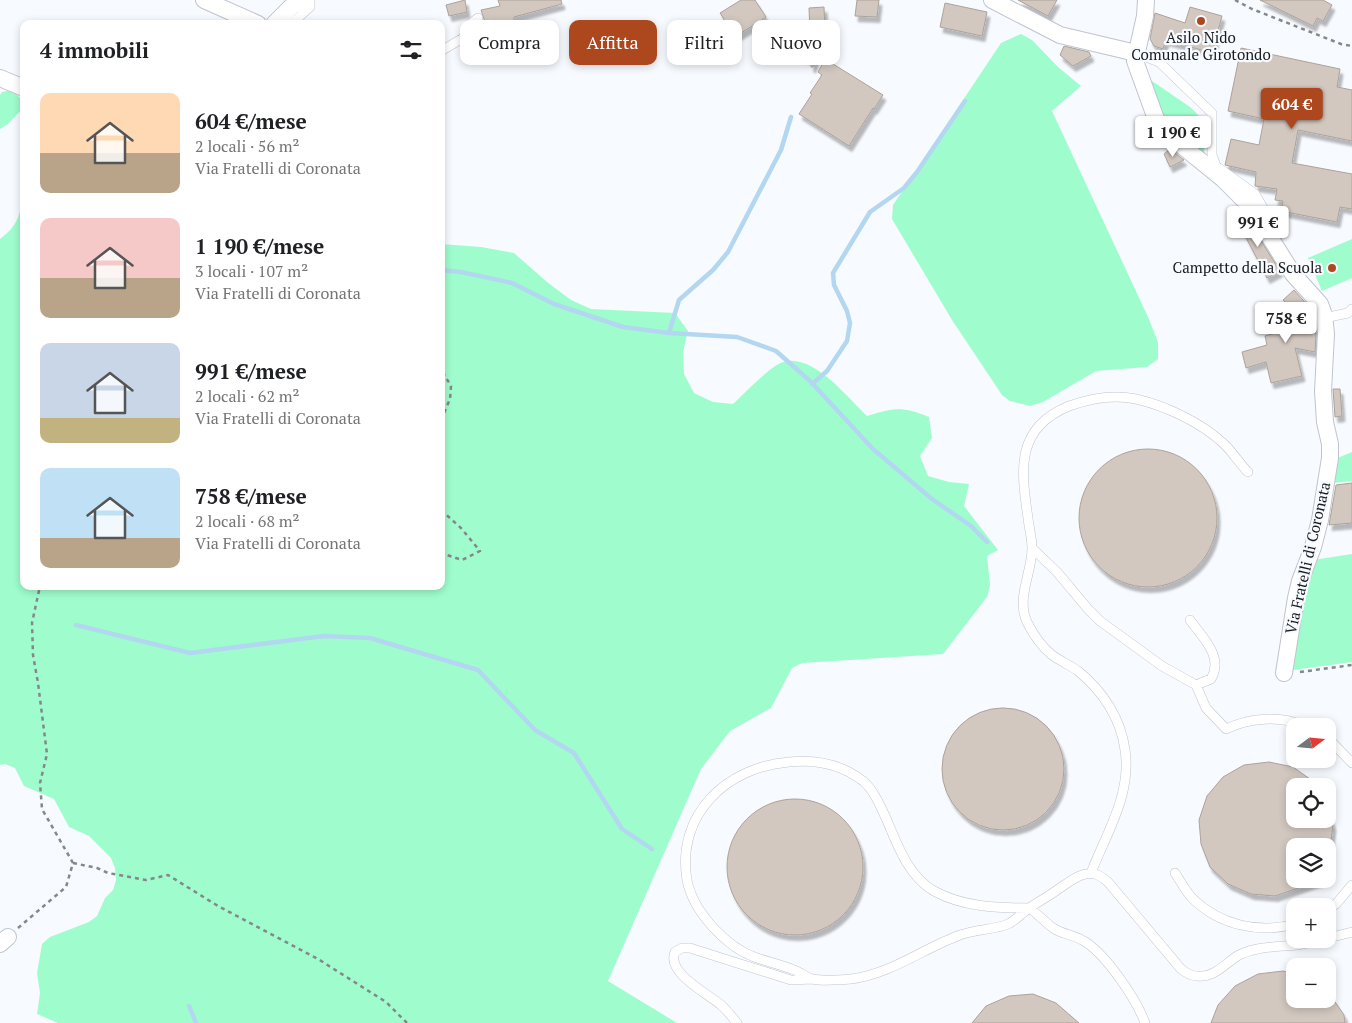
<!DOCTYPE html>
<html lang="it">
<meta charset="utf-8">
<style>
:root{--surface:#fff;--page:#f6f6f6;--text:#202124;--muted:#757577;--accent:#ad471d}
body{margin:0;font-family:"PT Serif",serif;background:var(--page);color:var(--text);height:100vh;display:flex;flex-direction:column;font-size:19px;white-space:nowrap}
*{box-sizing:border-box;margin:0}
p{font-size:16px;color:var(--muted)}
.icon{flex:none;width:28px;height:28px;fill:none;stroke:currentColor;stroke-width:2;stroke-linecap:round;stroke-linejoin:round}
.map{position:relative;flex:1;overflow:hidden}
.drawer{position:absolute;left:20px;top:20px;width:425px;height:570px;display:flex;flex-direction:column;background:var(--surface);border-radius:10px;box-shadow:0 2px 8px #0003}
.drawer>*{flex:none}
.banner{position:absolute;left:460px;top:20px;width:475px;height:45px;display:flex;gap:10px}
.needle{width:32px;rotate:74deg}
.fabs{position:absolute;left:1286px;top:718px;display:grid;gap:10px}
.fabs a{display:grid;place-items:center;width:50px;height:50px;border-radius:10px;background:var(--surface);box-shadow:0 2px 8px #0003;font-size:25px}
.price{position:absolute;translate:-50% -42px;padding:0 11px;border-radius:5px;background:#fff;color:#222;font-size:16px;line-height:32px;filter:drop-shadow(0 1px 2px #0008)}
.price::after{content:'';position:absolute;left:50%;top:30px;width:15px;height:11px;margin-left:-8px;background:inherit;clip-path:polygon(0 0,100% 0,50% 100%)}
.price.on{background:var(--accent);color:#fff}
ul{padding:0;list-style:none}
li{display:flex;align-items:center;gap:15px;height:125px;padding:0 20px}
li span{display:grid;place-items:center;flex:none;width:140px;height:100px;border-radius:10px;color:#555}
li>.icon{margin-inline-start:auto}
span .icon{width:60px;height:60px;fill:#fffc;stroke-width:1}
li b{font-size:21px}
h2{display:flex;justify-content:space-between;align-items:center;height:60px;padding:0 20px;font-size:21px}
.pill{padding:0 18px;border-radius:10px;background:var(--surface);box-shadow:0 2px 8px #0003;font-size:18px;line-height:45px}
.pill.on{background:var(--accent);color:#fff}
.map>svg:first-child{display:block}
.green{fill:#9ffdcd}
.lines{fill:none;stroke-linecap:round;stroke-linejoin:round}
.stream{stroke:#b3d7f0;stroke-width:4.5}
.building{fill:#d2c8c0;stroke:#aca29a;filter:url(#shadow)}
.lane-casing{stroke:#bfc4cf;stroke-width:10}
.street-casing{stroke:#bfc4cf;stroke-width:18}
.path{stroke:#84878b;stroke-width:2.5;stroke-dasharray:4 4;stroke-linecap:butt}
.lane{stroke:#fff;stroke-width:9}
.street{stroke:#fff;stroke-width:16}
.poi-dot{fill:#ad471d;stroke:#f7fafe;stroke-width:2}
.labels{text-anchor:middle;stroke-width:4.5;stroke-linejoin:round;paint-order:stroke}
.poi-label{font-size:15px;fill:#191b1f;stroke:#f7fafe}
.street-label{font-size:15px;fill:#191b1f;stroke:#f7fafe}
</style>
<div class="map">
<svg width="1352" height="1023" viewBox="0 0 1352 1023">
<defs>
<filter id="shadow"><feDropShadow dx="3" dy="5.5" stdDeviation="1" flood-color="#0004"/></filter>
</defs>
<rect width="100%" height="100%" fill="#f7fafe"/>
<path class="green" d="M1021,34L1032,40L1058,67L1081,86L1052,111L1148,317L1158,342V359L1147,367L1096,371L1043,402L1030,406L1010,401L1002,395L952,320L892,219L893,205L1001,43Z
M1152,81L1190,107C1209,122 1204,139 1204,160L1202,163L1145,93Z
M12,90L20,98L23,108L8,124L0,129V95L2,92Z
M24,192V586H441V244L481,247L514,253L547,282L571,300L591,309L675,313L688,331L683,352L684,374L694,393L713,402L733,404C744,394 770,366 783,362C813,353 847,397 867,416C895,408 901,406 929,417L932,438L920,456L928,476L949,482L969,484L964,506L998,550L987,556L990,585L987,597L943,654L802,663L792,668L771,708L730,731L701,769L608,981L677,1023H58L37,1014L40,993L37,973L42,944L50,937L89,922L97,916L105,898L113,890L116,880L115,868L111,858L89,836L69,827L54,799L24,786L15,768L5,764L0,765V239C20,224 19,215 24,192Z
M1352,239V278L1322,291L1308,258Z
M1352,452V481L1332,483L1335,459Z
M1352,554V662L1293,670L1289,669L1313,560Z"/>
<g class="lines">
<path class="stream" d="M441,270L461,272L512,283L554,304L623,327L669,333L737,337L776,351L810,381L873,449L932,499L971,526L987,542
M669,333L679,300L713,270L728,252L781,150L791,117
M812,384L827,371L847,341L850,323L847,311L834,285L833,273L870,212L904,188L917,172L965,101
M76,625L190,653L324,636L370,638L478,670L535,730L574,753L622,829L652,849
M189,1006L196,1023"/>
</g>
<path class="building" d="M465,0L467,12L449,16L446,5Z
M498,0H561L562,4L514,17V22L488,31L481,10L500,6Z
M741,0H755L766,17L735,37L720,13Z
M857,0H879L877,17L855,16Z
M1018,0H1057L1048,16Z
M1260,0H1323L1332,5L1323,21L1317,18L1313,26Z
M945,3L987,12L982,36L940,27Z
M824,7L825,30L813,67H811V60L793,54L801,29L810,32L809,8Z
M1190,7L1222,16L1212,53L1166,40L1163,49L1154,46L1150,39L1155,13L1185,23Z
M1064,46L1089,52L1091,56L1073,66L1060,55Z
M1241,48L1340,69L1337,87L1352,90V141L1298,130L1292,163L1352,174V209L1340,207L1337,222L1281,211L1283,201L1275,200L1277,189L1255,186L1256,172L1225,165L1231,139L1259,145L1264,119L1228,111Z
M825,59L883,95L874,109L873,108L849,146L799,114L812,94L810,93L822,75L818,72Z
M1170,149L1184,160L1170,167L1164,154Z
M1244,214L1280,271L1267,278L1237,220Z
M1294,290L1311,309L1314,317L1316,334L1315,352L1295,348L1302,376L1271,383L1266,362L1246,368L1242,352L1267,345L1265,336L1306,324L1283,300Z
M1333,389H1340L1342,416L1335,417Z
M1079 518a69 69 0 1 1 138 0a69 69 0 1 1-138 0Z
M1352,483V523L1329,525L1336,485Z
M942 769a61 61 0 1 1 122 0a61 61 0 1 1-122 0Z
M1269,762L1293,767L1320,786H1295V819H1331L1333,826L1330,846H1295V879H1318L1319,881L1275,896L1251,894L1228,884L1210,867L1201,844L1199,820L1207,796L1223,777L1244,765Z
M727 867a68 68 0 1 1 136 0a68 68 0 1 1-136 0Z
M1283,971L1295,974V999H1333L1344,1015L1345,1023H1211L1218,1005L1235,986L1258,974Z
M1033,994L1056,1003L1079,1023H972L986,1006L1009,996Z"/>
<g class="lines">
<defs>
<path id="lane" d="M291,24L310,7V0
M441,51L463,38L469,25L478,18
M1136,53L1159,62L1212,113V155L1216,166L1255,194L1267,215
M1324,318L1348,313L1352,309
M1032,548L1057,572L1088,609L1100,621L1162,666L1196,685L1206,708L1226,729C1249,718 1280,715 1304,726
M1190,620C1203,638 1224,657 1211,679L1196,685
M1328,738L1352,763
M1091,873C1106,834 1132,794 1125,750C1121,719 1103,691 1078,671C1070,665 1060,661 1052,655C1042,647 1033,634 1027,622C1016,598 1032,573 1032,548C1032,538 1029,528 1028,518C1021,470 1015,428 1069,406C1091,398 1113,394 1136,399C1166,406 1200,422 1223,443C1232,451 1239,463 1248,472
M1175,873C1181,882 1186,892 1193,899C1220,925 1259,934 1295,924
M1328,909L1336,904L1352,885
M1328,938L1352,932
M737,1023C732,1017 727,1010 721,1005C707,993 666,973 675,952L682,948H690L791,980L812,979
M1145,1023C1137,1000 1104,951 1082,940C1073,935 1062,934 1053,928C1045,922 1037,914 1030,908C997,908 963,907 934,891C908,876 897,844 886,818C880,806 874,790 863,781C841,764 816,759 789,762C727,767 676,814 687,880C693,912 727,948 757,958C769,962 782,965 794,970C800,972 806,977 812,979C821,981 842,980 851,979C891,974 924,948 960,935C976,929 994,930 1008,924C1015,921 1022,913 1028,909C1037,902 1048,897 1057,890C1065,885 1073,878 1082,875C1093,871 1100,875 1108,882L1181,969C1187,974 1194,977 1202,976C1216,976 1228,961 1239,955C1258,946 1277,947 1297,945C1306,944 1315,941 1324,939"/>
<path id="street" d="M204,0L258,24
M992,0L1060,35L1136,53
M1146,0L1145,16L1135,61L1156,119L1170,136L1223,179L1251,207L1293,274L1320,304L1324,315L1326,334L1323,391L1325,422L1330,444V458L1320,520L1313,547L1300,581L1296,598L1284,673
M274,24L292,6L305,0
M0,78L24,88
M0,944L8,937"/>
</defs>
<use href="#lane" class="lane-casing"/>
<use href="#street" class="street-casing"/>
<path class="path" d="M1235,0L1252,9L1341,44L1352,46
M441,420L450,399L451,386L442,371
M441,510L461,528L480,551L462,560L441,553
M1300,672L1352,665
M73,863L97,868L108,873L146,880L168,875L218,906L318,959L386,1002L407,1023
M18,928L66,887L73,863L42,809L40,783L47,754L38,683L33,655L32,623L40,586"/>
<use href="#lane" class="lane"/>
<use href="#street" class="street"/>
</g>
<g class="poi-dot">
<circle cx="1201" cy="21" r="5"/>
<circle cx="1332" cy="268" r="5"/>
</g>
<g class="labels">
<g class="poi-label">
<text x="1201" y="43">Asilo Nido<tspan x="1201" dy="17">Comunale Girotondo</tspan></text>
<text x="1322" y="273" text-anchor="end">Campetto della Scuola</text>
</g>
<g class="street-label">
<text transform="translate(1308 558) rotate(-77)" y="5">Via Fratelli di Coronata</text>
</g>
</g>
</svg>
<div class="fabs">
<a><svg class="needle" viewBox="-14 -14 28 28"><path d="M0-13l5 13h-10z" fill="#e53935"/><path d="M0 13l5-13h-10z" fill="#757577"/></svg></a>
<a><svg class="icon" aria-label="locate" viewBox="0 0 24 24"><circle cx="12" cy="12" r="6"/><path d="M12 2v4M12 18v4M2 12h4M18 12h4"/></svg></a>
<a><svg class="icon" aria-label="layers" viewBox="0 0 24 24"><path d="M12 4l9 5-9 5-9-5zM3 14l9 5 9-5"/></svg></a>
<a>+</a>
<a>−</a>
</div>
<b class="price on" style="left:1292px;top:130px">604 €</b>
<b class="price" style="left:1173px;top:158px">1 190 €</b>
<b class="price" style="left:1258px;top:248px">991 €</b>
<b class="price" style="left:1286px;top:344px">758 €</b>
<div class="banner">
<a class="pill">Compra</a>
<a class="pill on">Affitta</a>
<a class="pill">Filtri</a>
<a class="pill">Nuovo</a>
</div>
<section class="drawer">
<h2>4 immobili<svg class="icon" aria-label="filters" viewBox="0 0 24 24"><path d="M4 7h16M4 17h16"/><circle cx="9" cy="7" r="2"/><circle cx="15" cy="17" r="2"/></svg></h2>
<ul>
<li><span style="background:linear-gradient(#ffd9b3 60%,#b9a48a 0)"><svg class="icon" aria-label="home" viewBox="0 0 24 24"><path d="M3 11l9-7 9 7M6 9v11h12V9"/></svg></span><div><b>604 €/mese</b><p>2 locali · 56 m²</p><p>Via Fratelli di Coronata</p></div></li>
<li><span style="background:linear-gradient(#f6c9c9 60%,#b9a48a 0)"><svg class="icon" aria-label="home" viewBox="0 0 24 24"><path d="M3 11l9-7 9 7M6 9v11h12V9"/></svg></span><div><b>1 190 €/mese</b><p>3 locali · 107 m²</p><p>Via Fratelli di Coronata</p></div></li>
<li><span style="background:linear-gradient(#c9d6e8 75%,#c2b280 0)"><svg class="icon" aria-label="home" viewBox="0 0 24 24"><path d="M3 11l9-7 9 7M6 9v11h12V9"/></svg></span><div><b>991 €/mese</b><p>2 locali · 62 m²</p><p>Via Fratelli di Coronata</p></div></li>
<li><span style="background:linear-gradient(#bfe0f5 70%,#b9a48a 0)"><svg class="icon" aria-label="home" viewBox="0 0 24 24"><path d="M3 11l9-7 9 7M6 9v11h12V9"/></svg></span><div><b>758 €/mese</b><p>2 locali · 68 m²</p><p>Via Fratelli di Coronata</p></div></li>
</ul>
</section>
</div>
